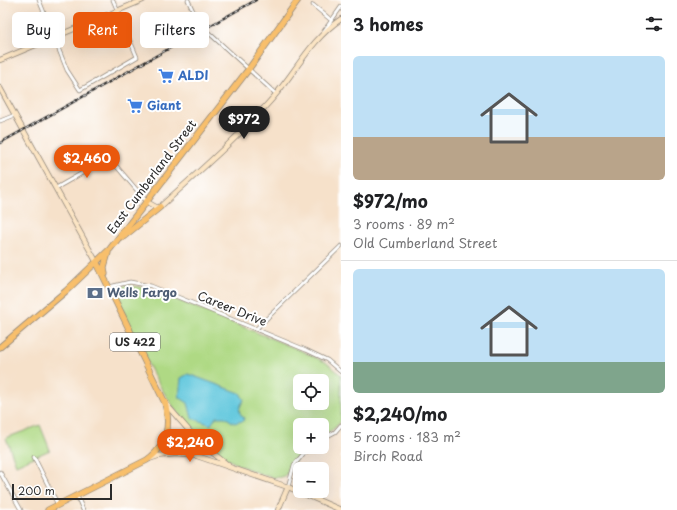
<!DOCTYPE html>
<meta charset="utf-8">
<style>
:root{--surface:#fff;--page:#f6f6f6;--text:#202124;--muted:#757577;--line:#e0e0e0;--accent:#ea580c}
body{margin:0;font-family:"Playpen Sans",sans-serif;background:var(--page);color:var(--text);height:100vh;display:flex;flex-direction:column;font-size:15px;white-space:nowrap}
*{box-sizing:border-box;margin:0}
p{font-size:13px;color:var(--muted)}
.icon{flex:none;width:22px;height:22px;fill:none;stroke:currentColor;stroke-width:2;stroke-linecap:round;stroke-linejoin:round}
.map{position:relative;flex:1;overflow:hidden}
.details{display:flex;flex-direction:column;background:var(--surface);width:336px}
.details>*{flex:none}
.hud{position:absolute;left:12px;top:12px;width:269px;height:36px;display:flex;gap:8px}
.controls{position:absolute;left:293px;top:374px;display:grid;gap:8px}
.controls a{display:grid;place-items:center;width:36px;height:36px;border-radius:6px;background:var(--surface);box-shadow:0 4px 16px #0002;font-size:20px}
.scale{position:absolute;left:12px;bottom:10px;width:100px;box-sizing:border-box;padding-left:4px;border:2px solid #2b2b2b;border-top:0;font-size:11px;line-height:14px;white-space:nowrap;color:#2b2b2b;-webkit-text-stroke:3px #fff;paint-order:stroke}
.price{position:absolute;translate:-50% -34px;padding:0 9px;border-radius:14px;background:var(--accent);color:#fff;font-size:13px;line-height:26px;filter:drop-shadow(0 1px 2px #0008)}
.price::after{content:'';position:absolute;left:50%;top:24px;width:12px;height:9px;margin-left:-6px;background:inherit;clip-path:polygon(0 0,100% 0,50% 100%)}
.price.current{background:#222;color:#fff}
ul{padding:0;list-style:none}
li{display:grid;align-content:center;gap:8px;height:212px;padding:0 12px}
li+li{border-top:1px solid var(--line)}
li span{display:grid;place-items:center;height:124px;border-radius:6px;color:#555}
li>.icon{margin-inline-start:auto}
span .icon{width:72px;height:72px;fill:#fffc;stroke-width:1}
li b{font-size:17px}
h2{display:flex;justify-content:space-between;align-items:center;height:48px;padding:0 12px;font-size:17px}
.chip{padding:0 14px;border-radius:6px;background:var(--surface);box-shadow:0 4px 16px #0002;font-size:14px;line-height:36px}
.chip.current{background:var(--accent);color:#fff}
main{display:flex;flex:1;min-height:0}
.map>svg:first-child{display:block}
.green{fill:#afd984;stroke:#6d8258;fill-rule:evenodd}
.water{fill:#61c7dd;stroke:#467984}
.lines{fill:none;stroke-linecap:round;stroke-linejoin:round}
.street-casing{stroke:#90867a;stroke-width:4.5}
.secondary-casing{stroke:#90867a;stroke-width:6}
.highway-casing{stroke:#90867a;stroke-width:7}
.street{stroke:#fff;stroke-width:3}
.secondary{stroke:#fce5c4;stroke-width:4.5}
.highway{stroke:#f8bf6c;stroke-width:5.5}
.rail-casing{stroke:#2b2b2b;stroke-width:2.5}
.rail{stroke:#fff;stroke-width:1;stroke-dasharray:3;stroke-linecap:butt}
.labels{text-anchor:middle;stroke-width:4;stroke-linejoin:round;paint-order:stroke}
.shield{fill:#fff;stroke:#6b6b6b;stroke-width:1}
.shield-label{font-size:11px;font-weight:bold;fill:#2b2b2b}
.shop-label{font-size:12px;font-weight:bold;fill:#366cbe;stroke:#fff;text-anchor:start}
.street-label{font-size:12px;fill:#2b2b2b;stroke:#fff}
.service-label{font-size:12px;font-weight:bold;fill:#4e5e75;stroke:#fff;text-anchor:start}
</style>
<main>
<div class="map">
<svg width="341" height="510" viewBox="0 0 341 510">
<rect width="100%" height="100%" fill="#fff"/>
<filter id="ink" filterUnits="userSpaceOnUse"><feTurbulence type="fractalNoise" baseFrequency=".025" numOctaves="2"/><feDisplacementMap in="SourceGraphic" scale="8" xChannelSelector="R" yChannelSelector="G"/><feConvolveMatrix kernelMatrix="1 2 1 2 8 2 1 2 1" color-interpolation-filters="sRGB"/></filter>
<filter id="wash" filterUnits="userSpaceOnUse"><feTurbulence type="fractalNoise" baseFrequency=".012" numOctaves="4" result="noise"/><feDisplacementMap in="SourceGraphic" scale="16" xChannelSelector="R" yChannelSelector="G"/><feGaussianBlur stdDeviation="0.9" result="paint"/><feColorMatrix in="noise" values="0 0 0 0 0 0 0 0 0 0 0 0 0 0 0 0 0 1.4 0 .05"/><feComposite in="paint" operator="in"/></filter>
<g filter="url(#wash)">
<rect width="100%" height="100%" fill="#f6e1ca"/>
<path class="green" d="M126,285L148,288L302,351L327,363L341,375V421C336,428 330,432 322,435V425H300V447H304L286,475C276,481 263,475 253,471C176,444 148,363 116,296L117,289ZM300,381H322V403H300Z
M40,425L50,450L16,465L6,438Z"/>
<path class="water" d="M188,374L240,393L244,400C239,407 237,412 244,418L243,421L234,423L225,417H216L211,425L192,418L188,403L179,397L181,378Z"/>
</g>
<g filter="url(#ink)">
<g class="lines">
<defs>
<path id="street" d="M39,0L67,70L80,90L137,57L113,0
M188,0L198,22L209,33L276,94
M313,5L331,20
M324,31L341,7
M0,121L15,115
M56,188L84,172L106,154L147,202
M109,287L130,282L151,286L306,350L327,360L341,372
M257,328L341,246
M322,439L335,432L341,425
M34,457L58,505
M0,472L21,510
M288,487L294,465L309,447
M77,496L83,510"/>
<path id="secondary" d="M0,60L143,0
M0,88L97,263
M147,202L156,207H160C198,172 238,138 272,99C295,73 311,39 341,19
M165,403L199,442L228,465
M149,459L158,456L176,454L197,456L288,487L341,510
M278,510L288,487"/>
<path id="highway" d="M123,237L160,207
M105,274L104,267L108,253
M0,347L66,291L110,249L248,70L298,0
M48,510L147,460C167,446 171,426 165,403L97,263"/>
</defs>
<use href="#street" class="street-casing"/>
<use href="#secondary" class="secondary-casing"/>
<use href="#highway" class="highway-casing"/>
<use href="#street" class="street"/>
<use href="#secondary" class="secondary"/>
<use href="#highway" class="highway"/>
<defs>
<path id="rail" d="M0,143L256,0"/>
</defs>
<use href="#rail" class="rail-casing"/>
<use href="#rail" class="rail"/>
</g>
</g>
<defs>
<symbol id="supermarket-bare" viewBox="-9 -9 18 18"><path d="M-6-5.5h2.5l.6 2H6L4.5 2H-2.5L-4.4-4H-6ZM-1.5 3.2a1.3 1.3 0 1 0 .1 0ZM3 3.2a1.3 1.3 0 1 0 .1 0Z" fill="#3f7fe0" stroke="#fff" stroke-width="2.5" paint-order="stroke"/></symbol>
<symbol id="bank-bare" viewBox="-9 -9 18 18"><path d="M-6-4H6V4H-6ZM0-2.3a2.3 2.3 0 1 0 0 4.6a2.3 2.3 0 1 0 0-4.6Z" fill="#5c6f8a" stroke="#fff" stroke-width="2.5" paint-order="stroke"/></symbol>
</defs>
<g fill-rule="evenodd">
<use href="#supermarket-bare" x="155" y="65" width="22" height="22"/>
<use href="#supermarket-bare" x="124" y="95" width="22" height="22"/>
<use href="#bank-bare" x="84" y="282" width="22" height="22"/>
</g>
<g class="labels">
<rect class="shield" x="110" y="333" width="50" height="18" rx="3"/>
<g class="shield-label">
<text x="135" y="346">US 422</text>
</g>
<g class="shop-label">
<text x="178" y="80">ALDI</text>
<text x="147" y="110">Giant</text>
</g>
<g class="street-label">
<text transform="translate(152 177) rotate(-53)" y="4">East Cumberland Street</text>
<text transform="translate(232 309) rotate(22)" y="4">Career Drive</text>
</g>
<g class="service-label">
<text x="107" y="297">Wells Fargo</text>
</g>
</g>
</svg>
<div class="controls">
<a><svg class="icon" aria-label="locate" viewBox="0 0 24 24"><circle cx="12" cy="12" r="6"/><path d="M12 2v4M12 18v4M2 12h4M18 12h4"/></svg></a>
<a>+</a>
<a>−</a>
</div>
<div class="scale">200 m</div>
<b class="price current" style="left:244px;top:140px">$972</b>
<b class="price" style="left:87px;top:179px">$2,460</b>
<b class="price" style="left:190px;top:463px">$2,240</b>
<div class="hud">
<a class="chip">Buy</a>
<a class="chip current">Rent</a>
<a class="chip">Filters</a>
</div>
</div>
<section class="details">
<h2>3 homes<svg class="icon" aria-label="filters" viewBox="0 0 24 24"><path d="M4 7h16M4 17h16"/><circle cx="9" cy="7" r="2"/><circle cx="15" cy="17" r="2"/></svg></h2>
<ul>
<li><span style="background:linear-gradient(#bfe0f5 65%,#b9a48a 0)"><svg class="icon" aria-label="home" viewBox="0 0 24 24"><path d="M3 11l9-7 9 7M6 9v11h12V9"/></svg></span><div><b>$972/mo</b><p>3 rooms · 89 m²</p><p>Old Cumberland Street</p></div></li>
<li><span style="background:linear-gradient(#bfe0f5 75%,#7fa58c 0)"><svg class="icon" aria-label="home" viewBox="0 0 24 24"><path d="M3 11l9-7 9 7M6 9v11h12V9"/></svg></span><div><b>$2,240/mo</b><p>5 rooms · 183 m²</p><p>Birch Road</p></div></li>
</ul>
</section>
</main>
